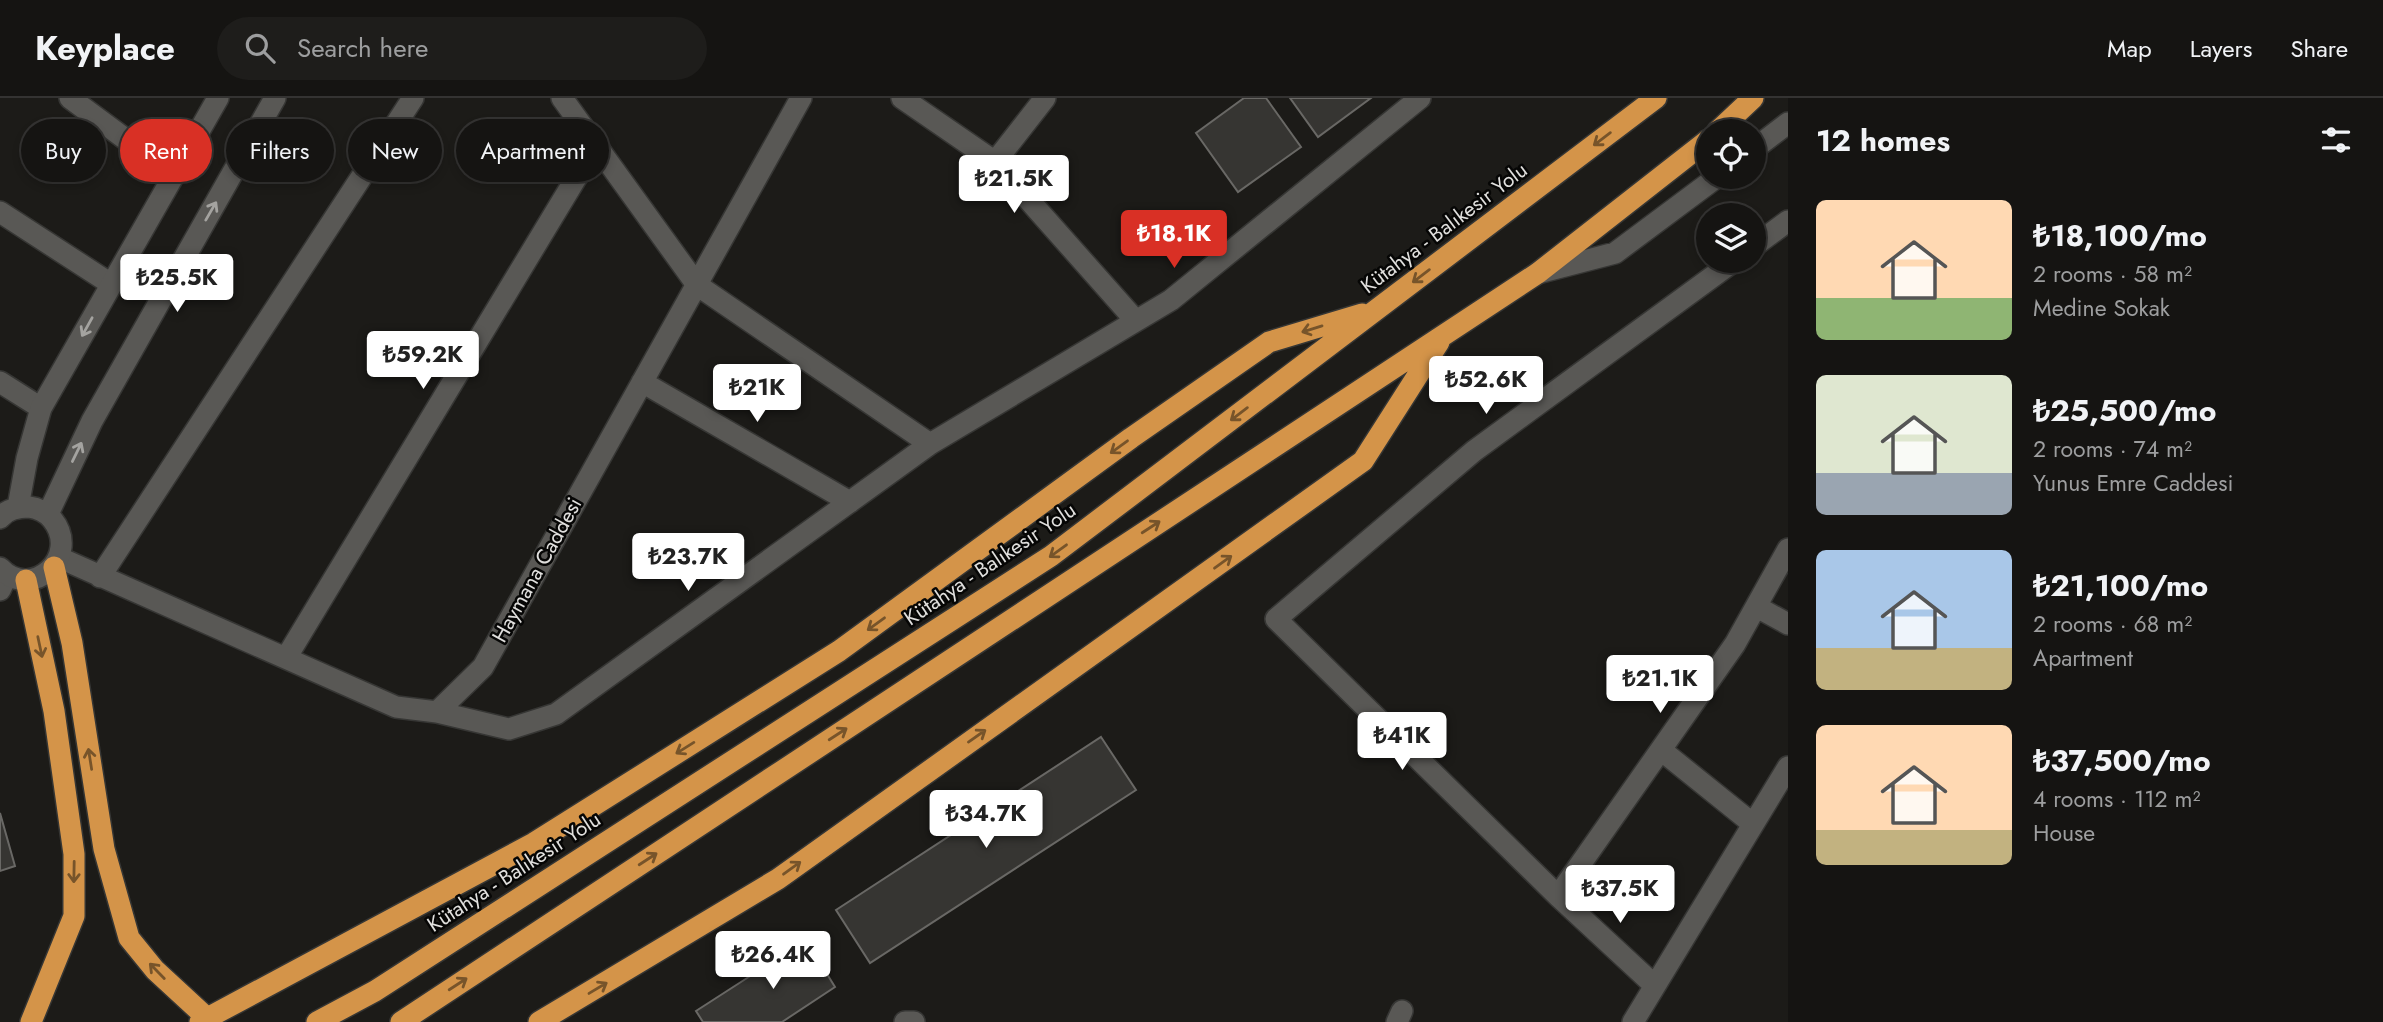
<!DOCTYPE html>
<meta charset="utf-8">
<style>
:root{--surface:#151412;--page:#1e1d1b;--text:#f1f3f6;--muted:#9d9e9f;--line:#343332;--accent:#d93025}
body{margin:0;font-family:Jost,sans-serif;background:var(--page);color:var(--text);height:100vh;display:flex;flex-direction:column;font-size:26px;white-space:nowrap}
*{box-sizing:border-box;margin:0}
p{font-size:23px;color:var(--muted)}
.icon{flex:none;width:38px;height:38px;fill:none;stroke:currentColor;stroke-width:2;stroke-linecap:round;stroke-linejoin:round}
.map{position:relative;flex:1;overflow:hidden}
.panel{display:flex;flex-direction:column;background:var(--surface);width:595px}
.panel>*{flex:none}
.top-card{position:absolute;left:21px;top:21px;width:665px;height:63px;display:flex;gap:14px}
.fabs{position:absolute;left:1696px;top:21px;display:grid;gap:14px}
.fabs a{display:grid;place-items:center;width:70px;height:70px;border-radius:50%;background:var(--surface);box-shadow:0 4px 10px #0003,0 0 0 2px var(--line);font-size:35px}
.price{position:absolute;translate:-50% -60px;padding:0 16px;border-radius:7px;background:#fff;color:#222;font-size:23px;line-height:46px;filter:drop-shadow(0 2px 4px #0008)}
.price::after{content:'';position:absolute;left:50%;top:42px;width:21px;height:16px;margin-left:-10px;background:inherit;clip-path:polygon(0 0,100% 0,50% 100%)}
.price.active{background:var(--accent);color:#fff}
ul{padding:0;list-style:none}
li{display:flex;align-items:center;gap:21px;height:175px;padding:0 28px}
li span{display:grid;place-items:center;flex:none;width:196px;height:140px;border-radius:10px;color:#555}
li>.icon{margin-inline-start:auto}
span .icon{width:84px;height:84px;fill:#fffc;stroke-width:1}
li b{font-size:30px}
h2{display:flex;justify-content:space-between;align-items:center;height:84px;padding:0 28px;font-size:30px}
.chip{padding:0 24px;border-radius:32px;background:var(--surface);box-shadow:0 4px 10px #0003,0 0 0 2px var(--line);font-size:24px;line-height:63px}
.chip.active{background:var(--accent);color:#fff}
header{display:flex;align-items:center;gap:42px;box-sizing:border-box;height:98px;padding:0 35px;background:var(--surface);border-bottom:2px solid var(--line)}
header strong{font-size:33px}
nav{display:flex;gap:38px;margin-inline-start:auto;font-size:24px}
.search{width:490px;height:63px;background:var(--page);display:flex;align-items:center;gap:18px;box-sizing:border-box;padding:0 24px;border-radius:38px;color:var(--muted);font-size:26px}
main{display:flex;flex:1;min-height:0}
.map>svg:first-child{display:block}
.building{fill:#363532;stroke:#696865;stroke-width:2}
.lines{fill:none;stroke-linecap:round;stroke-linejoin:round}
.street-casing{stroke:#363634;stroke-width:24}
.secondary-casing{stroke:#363634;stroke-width:24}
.highway-casing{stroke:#363634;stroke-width:24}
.street{stroke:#595855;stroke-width:21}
.secondary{stroke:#595855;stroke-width:21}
.highway{stroke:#d49449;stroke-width:21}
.oneway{stroke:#77542a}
.oneway2{stroke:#a4a3a0}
.labels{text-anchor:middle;stroke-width:5;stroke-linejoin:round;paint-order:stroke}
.street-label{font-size:21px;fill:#e1e0de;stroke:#060605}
</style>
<header>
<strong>Keyplace</strong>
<div class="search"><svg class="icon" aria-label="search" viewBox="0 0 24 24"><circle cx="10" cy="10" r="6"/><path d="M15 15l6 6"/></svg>Search here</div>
<nav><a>Map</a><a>Layers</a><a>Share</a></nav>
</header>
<main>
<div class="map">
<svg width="1788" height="924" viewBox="0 0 1788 924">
<rect width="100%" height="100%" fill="#1c1b18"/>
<path class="building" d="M1244,0H1266L1301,49L1238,94L1196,35Z
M1290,0H1371L1318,39Z
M1101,639L1136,692L870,865L836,812Z
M0,715L15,768L0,773Z
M806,842L835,889L782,924H703L696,913Z"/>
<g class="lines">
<defs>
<path id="street" d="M70,0L174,77
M562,0L697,187L930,346
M902,0L995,64L1136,223
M1754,51L1788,25
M995,64L1045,0
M0,114L111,186
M1754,148L1788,123
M1538,175L1615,155L1717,79
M0,284L41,310
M642,284L850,404
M60,460L396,609L437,614L483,569L801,0
M100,479L413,0
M0,492L7,477
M1757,509L1788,526
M286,560L596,47
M437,614L509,631L556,616L930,346L1171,202L1420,0
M1661,652L1753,726
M1558,798L1735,546L1788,451
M1653,886L1558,798L1276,521L1474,353L1734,163
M905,924H914
M1397,924L1402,913
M1633,924L1788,669"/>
<path id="secondary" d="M18,409L27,360L41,310L218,0
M48,416L92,323L275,0
M0,420C7,411 19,409 29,409C38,410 47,415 52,421C82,458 32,504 0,470"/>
<path id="highway" d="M1718,33L1753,0
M54,469L72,545L104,751L129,840L155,872L207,920
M26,482L54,613L74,756V818L31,924
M200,924L534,745L839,553L1131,340L1269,244L1362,216
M317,924L375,893L1051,458L1656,0
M401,924L1538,175L1708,42
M539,924L778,781L1363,363L1439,244"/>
</defs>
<use href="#street" class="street-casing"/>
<use href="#secondary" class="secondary-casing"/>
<use href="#highway" class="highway-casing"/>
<use href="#street" class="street"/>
<use href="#secondary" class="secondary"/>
<use href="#highway" class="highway"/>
</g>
<defs><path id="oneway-shaft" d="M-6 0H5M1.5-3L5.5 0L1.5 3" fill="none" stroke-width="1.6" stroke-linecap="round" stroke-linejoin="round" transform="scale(1.75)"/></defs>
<g class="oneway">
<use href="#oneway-shaft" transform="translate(1602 41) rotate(143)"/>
<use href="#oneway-shaft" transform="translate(1421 178) rotate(143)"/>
<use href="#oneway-shaft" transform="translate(1312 231) rotate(163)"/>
<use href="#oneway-shaft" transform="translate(1239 316) rotate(143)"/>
<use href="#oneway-shaft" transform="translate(1119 349) rotate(144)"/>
<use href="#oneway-shaft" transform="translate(1151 429) rotate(-33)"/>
<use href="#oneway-shaft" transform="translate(1058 453) rotate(144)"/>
<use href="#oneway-shaft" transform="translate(1223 464) rotate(-36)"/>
<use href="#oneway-shaft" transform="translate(876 526) rotate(144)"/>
<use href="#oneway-shaft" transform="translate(40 549) rotate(78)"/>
<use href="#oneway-shaft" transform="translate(838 636) rotate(-33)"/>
<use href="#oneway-shaft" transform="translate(977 638) rotate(-35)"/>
<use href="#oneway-shaft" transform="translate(685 650) rotate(148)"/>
<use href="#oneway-shaft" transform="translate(90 661) rotate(-99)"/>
<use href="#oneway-shaft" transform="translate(648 761) rotate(-33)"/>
<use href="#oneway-shaft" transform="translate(792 770) rotate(-36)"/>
<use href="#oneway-shaft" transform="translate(74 774) rotate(91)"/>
<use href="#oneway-shaft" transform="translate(157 873) rotate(-134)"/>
<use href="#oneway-shaft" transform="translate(458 886) rotate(-33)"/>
<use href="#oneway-shaft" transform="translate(598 890) rotate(-31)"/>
</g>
<g class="oneway2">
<use href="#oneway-shaft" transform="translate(211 113) rotate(-60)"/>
<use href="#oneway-shaft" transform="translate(87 229) rotate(119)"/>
<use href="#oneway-shaft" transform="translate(77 354) rotate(-64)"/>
</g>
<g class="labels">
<g class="street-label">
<text transform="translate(1444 130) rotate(-37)" y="7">Kütahya - Balıkesir Yolu</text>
<text transform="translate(990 466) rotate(-34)" y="7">Kütahya - Balıkesir Yolu</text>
<text transform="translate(537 472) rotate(-61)" y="7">Haymana Caddesi</text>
<text transform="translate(514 774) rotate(-33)" y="7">Kütahya - Balıkesir Yolu</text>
</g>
</g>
</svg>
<div class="fabs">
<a><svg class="icon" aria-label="locate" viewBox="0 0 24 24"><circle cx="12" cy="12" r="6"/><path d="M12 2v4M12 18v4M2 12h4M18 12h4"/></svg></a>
<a><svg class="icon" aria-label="layers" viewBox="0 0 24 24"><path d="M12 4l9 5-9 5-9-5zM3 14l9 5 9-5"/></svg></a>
</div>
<b class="price" style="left:1014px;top:117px">₺21.5K</b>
<b class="price active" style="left:1174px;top:172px">₺18.1K</b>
<b class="price" style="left:177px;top:216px">₺25.5K</b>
<b class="price" style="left:423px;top:293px">₺59.2K</b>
<b class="price" style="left:1486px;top:318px">₺52.6K</b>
<b class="price" style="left:757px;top:326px">₺21K</b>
<b class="price" style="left:688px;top:495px">₺23.7K</b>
<b class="price" style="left:1660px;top:617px">₺21.1K</b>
<b class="price" style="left:1402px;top:674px">₺41K</b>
<b class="price" style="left:986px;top:752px">₺34.7K</b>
<b class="price" style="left:1620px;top:827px">₺37.5K</b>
<b class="price" style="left:773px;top:893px">₺26.4K</b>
<div class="top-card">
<a class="chip">Buy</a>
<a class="chip active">Rent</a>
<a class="chip">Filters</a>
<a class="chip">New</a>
<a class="chip">Apartment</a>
</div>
</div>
<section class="panel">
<h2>12 homes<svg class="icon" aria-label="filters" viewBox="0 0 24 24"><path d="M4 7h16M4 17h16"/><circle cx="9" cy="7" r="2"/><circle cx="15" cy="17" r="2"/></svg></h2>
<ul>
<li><span style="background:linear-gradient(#ffd9b3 70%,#8fb573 0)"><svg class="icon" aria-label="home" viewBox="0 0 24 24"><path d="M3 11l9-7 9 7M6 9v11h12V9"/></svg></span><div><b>₺18,100/mo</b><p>2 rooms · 58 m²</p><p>Medine Sokak</p></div></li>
<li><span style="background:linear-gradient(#dfe7d0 70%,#9aa5b1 0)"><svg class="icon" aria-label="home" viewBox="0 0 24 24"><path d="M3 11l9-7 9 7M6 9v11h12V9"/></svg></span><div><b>₺25,500/mo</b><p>2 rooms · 74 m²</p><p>Yunus Emre Caddesi</p></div></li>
<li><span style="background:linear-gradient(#a9c7e8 70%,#c2b280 0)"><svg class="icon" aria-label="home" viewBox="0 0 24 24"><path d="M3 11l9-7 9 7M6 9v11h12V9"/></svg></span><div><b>₺21,100/mo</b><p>2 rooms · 68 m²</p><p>Apartment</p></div></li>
<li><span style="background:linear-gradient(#ffd9b3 75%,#c2b280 0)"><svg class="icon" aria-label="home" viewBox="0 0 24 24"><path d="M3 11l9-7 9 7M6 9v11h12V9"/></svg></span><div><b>₺37,500/mo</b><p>4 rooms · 112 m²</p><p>House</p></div></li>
</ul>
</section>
</main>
